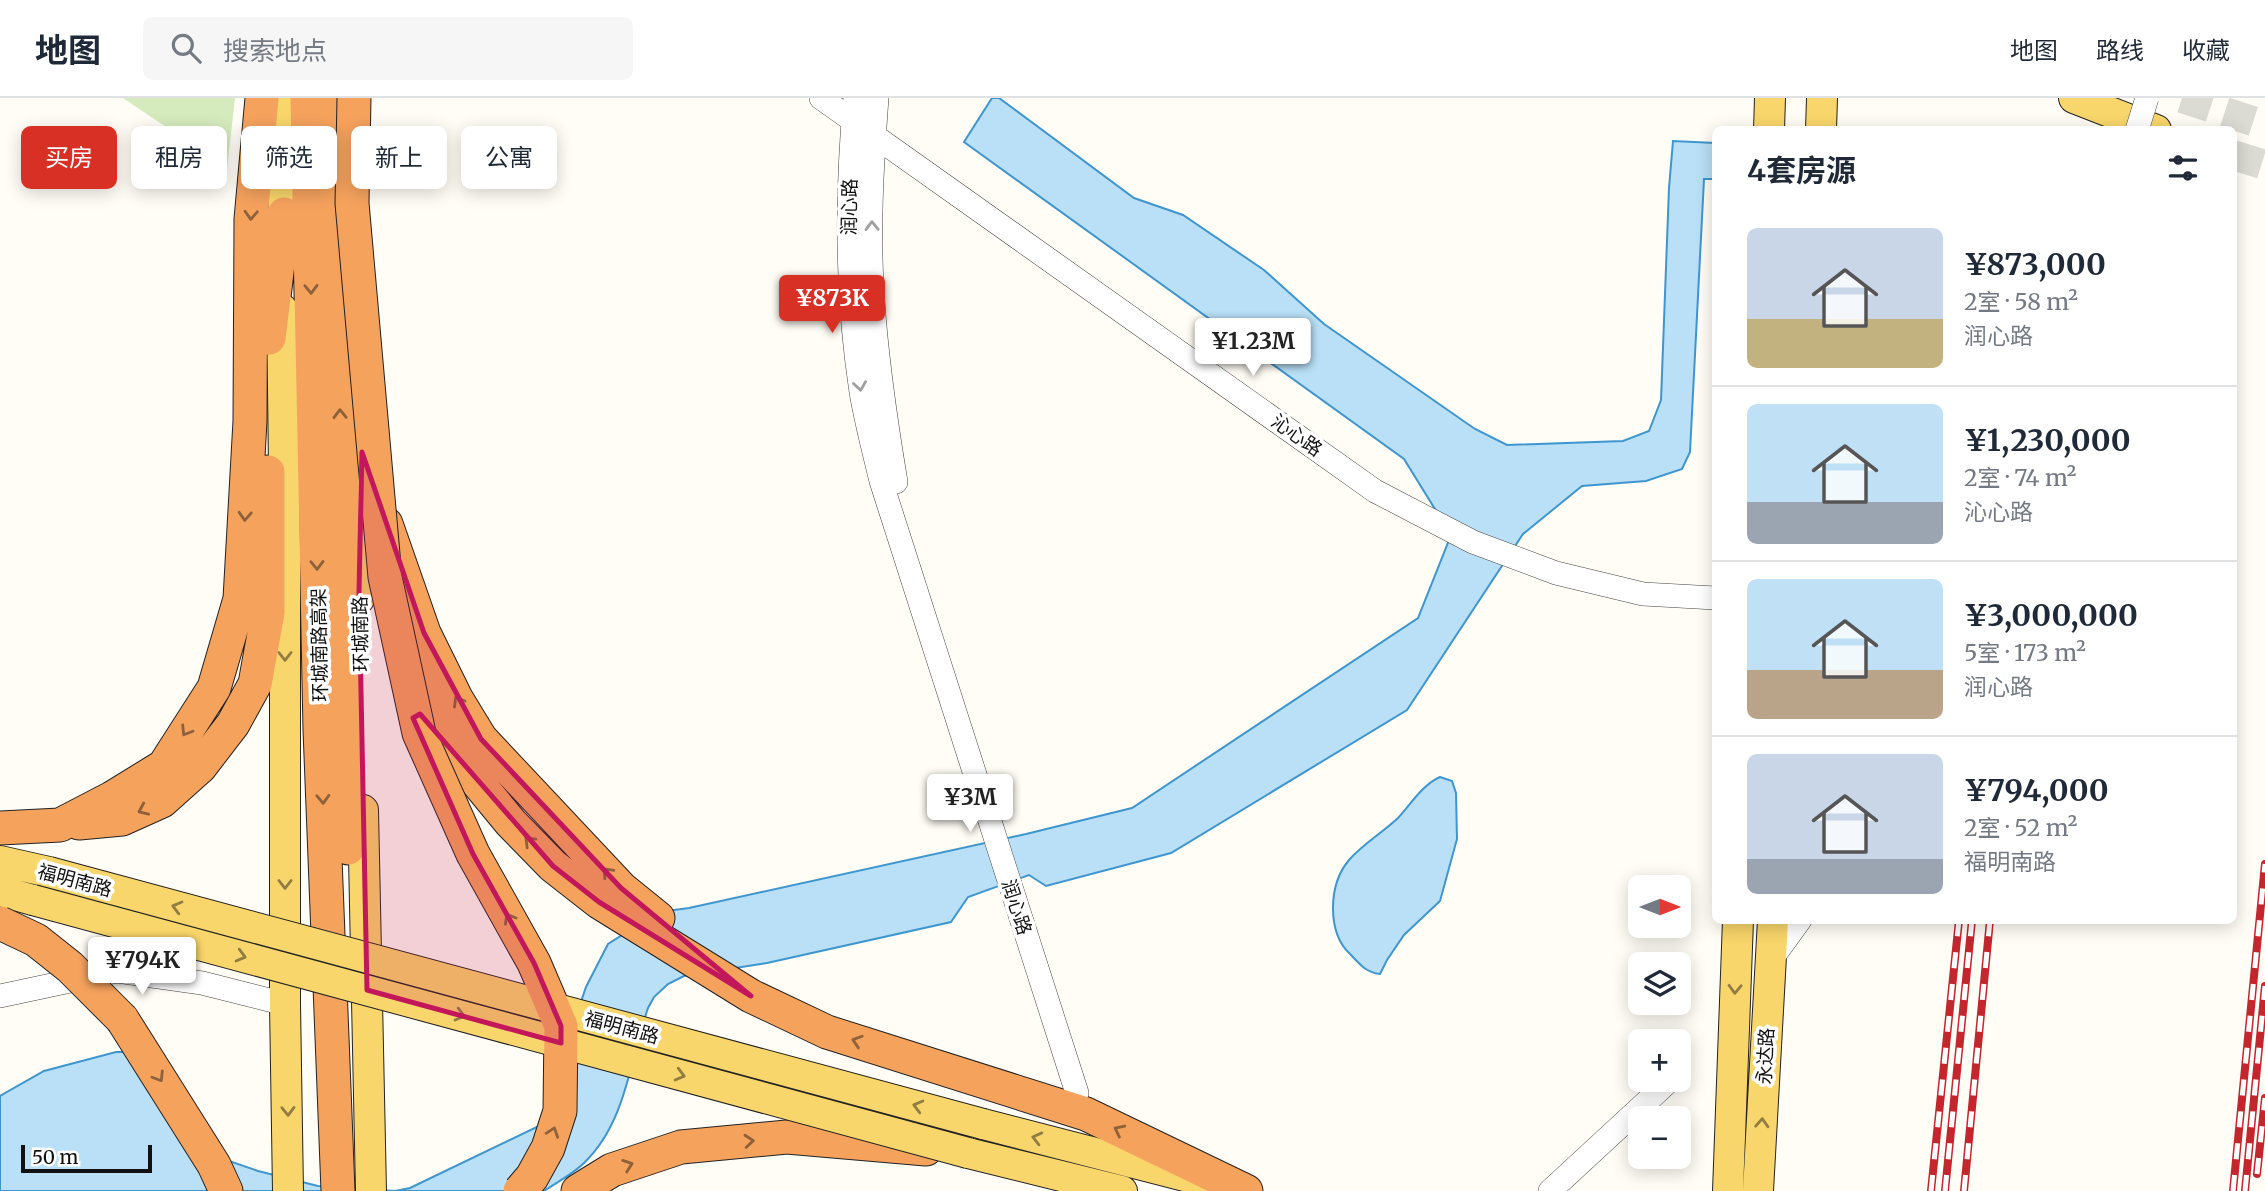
<!DOCTYPE html>
<html lang="zh">
<meta charset="utf-8">
<style>
:root{--surface:#fff;--page:#f6f6f7;--text:#1f2937;--muted:#747a83;--line:#e0e1e3;--accent:#d93025}
body{margin:0;font-family:Merriweather,"Noto Sans SC",serif;background:var(--page);color:var(--text);height:100vh;display:flex;flex-direction:column;font-size:26px;white-space:nowrap}
*{box-sizing:border-box;margin:0}
p{font-size:23px;color:var(--muted)}
.icon{flex:none;width:38px;height:38px;fill:none;stroke:currentColor;stroke-width:2;stroke-linecap:round;stroke-linejoin:round}
.map{position:relative;flex:1;overflow:hidden}
.side{position:absolute;left:1712px;top:28px;width:525px;height:798px;display:flex;flex-direction:column;background:var(--surface);border-radius:10px;box-shadow:0 4px 18px #0003}
.side>*{flex:none}
.hud{position:absolute;left:21px;top:28px;width:665px;height:63px;display:flex;gap:14px}
.needle{width:46px;rotate:90deg}
.fabs{position:absolute;left:1628px;top:777px;display:grid;gap:14px}
.fabs a{display:grid;place-items:center;width:63px;height:63px;border-radius:10px;background:var(--surface);box-shadow:0 4px 18px #0003;font-size:35px}
.scale{position:absolute;left:21px;bottom:18px;width:131px;box-sizing:border-box;padding-left:7px;border:4px solid #111;border-top:0;font-size:19px;line-height:24px;white-space:nowrap;color:#111;-webkit-text-stroke:5px #fff;paint-order:stroke}
.price{position:absolute;translate:-50% -60px;padding:0 16px;border-radius:7px;background:#fff;color:#222;font-size:23px;line-height:46px;filter:drop-shadow(0 2px 4px #0008)}
.price::after{content:'';position:absolute;left:50%;top:42px;width:21px;height:16px;margin-left:-10px;background:inherit;clip-path:polygon(0 0,100% 0,50% 100%)}
.price.on{background:var(--accent);color:#fff}
ul{padding:0;list-style:none}
li{display:flex;align-items:center;gap:21px;height:175px;padding:0 35px}
li+li{border-top:2px solid var(--line)}
li span{display:grid;place-items:center;flex:none;width:196px;height:140px;border-radius:10px;color:#555}
li>.icon{margin-inline-start:auto}
span .icon{width:84px;height:84px;fill:#fffc;stroke-width:1}
li b{font-size:30px}
h2{display:flex;justify-content:space-between;align-items:center;height:84px;padding:0 35px;font-size:30px}
.pill{padding:0 24px;border-radius:10px;background:var(--surface);box-shadow:0 4px 18px #0003;font-size:24px;line-height:63px}
.pill.on{background:var(--accent);color:#fff}
header{display:flex;align-items:center;gap:42px;box-sizing:border-box;height:98px;padding:0 35px;background:var(--surface);border-bottom:2px solid var(--line)}
header strong{font-size:33px}
nav{display:flex;gap:38px;margin-inline-start:auto;font-size:24px}
.search{width:490px;height:63px;background:var(--page);display:flex;align-items:center;gap:18px;box-sizing:border-box;padding:0 24px;border-radius:10px;color:var(--muted);font-size:26px}
.map>svg:first-child{display:block}
.green{fill:#d5ebbd}
.water{fill:#b9e0f7;stroke:#3f96cf;stroke-width:2}
.lines{fill:none;stroke-linecap:round;stroke-linejoin:round}
.major-tunnel{stroke:#dbdad3;stroke-width:30;stroke-dasharray:30 15;stroke-linecap:butt}
.minor-casing{stroke:#444;stroke-width:24}
.major-casing{stroke:#222;stroke-width:32}
.highway-casing{stroke:#222;stroke-width:35}
.minor{stroke:#fff;stroke-width:23}
.major{stroke:#f9d66b;stroke-width:30}
.highway{stroke:#f5a25d;stroke-width:33}
.rail-casing{stroke:#c4262e;stroke-width:8}
.rail{stroke:#fff;stroke-width:5;stroke-dasharray:16;stroke-linecap:butt}
.minor-bridge-casing{stroke:#444;stroke-width:24;stroke-linecap:butt}
.major-bridge-casing{stroke:#222;stroke-width:32;stroke-linecap:butt}
.highway-bridge-casing{stroke:#222;stroke-width:35;stroke-linecap:butt}
.minor-bridge{stroke:#fff;stroke-width:23}
.major-bridge{stroke:#f9d66b;stroke-width:30}
.highway-bridge{stroke:#f5a25d;stroke-width:33}
.oneway{stroke:#8e613b}
.oneway2{stroke:#a0a0a0}
.oneway3{stroke:#917d42}
.marked{fill:#c2185b;fill-opacity:0.2;stroke:#c2185b;stroke-width:5;stroke-linejoin:round}
.labels{text-anchor:middle;stroke-width:7;stroke-linejoin:round;paint-order:stroke}
.street-label{font-size:19px;fill:#111;stroke:#fff}
</style>
<header>
<strong>地图</strong>
<div class="search"><svg class="icon" aria-label="search" viewBox="0 0 24 24"><circle cx="10" cy="10" r="6"/><path d="M15 15l6 6"/></svg>搜索地点</div>
<nav><a>地图</a><a>路线</a><a>收藏</a></nav>
</header>
<div class="map">
<svg width="2265" height="1093" viewBox="0 0 2265 1093">
<rect width="100%" height="100%" fill="#fffdf5"/>
<path class="green" d="M123,0H235L227,70Z"/>
<path class="water" d="M992,0H999L1134,100L1183,117L1264,172L1324,226L1475,331L1507,347L1623,343L1649,333L1661,302L1669,90L1673,43L1715,45V81H1704L1690,354L1682,371L1646,383L1582,388L1523,436L1407,612L1171,755L1046,788L1029,777L968,799L951,824L767,865L684,878L668,886L654,899L648,910C630,962 626,1025 584,1065C573,1076 557,1084 544,1093H0V998L44,973L116,954H138L226,1062L258,1073L318,1088L395,1093L410,1090L539,1028L586,889L608,846L659,814L689,810L1026,736L1132,710L1418,520L1451,437L1404,361L964,44Z
M1440,679L1452,683L1456,695L1457,741L1440,803L1404,837L1387,862L1380,876C1365,874 1361,867 1350,856C1327,834 1328,787 1349,762C1363,746 1382,735 1398,720C1411,706 1422,687 1440,679Z"/>
<g class="lines">
<path class="major-tunnel" d="M2182,0L2265,27
M2233,57L2265,67"/>
<defs>
<path id="minor" d="M821,0L1375,393L1473,444L1556,475L1643,496L1715,500
M855,0C846,98 846,197 861,294C866,324 874,354 881,383L1077,995
M877,0C872,67 868,136 873,203C877,264 886,324 896,384
M1771,862L1800,822
M0,898L117,873L202,885L285,906
M1550,1093L1668,984"/>
<path id="major" d="M2074,0L2156,32
M1769,32L1770,0
M1821,32L1822,0
M283,141L285,0
M282,211L285,448V906L288,1093
M359,501L362,359
M363,712L371,1093
M0,763L49,774
M0,793L33,802
M983,1026L1204,1083
M968,1055L1122,1093
M1728,1093L1738,822
M1758,1093L1773,822"/>
<path id="highway" d="M307,0L320,632L338,1093
M335,0L348,750
M269,240L284,116
M386,426L424,535L456,600L481,641L621,790L658,820
M409,552L464,668L511,725L553,768L599,804L751,898L827,934L1086,1016L1246,1093
M79,725L122,721L162,703L200,669L233,626L255,586L268,514V374
M0,730L60,727L112,700L164,668L214,590L240,501L250,323L251,121L262,0
M122,921L214,1067L226,1093
M578,1093L612,1072L681,1049L787,1039L926,1051"/>
</defs>
<use href="#minor" class="minor-casing"/>
<use href="#major" class="major-casing"/>
<use href="#highway" class="highway-casing"/>
<use href="#minor" class="minor"/>
<use href="#major" class="major"/>
<use href="#highway" class="highway"/>
<defs>
<path id="rail" d="M2257,1076L2265,1000
M1931,1093L1959,822
M1945,1093L1972,822
M1964,1093L1990,822
M2233,1093L2265,766
M2245,1093L2265,888"/>
</defs>
<use href="#rail" class="rail-casing"/>
<use href="#rail" class="rail"/>
<defs>
<path id="minor-bridge" d="M2137,32L2147,0"/>
<path id="major-bridge" d="M49,774L983,1026
M33,802L968,1055"/>
<path id="highway-bridge" d="M354,0L352,105L385,479L419,635L473,756L534,865L561,928L560,1013L548,1050L532,1079L520,1093
M0,825L36,842L70,869L122,921"/>
</defs>
<use href="#minor-bridge" class="minor-bridge-casing"/>
<use href="#major-bridge" class="major-bridge-casing"/>
<use href="#highway-bridge" class="highway-bridge-casing"/>
<use href="#minor-bridge" class="minor-bridge"/>
<use href="#major-bridge" class="major-bridge"/>
<use href="#highway-bridge" class="highway-bridge"/>
</g>
<defs><path id="oneway-chevron" d="M-2-3.5L2.5 0L-2 3.5" fill="none" stroke-width="1.6" stroke-linecap="round" stroke-linejoin="round" transform="scale(1.75)"/></defs>
<g class="oneway">
<use href="#oneway-chevron" transform="translate(251 117) rotate(93)"/>
<use href="#oneway-chevron" transform="translate(311 191) rotate(89)"/>
<use href="#oneway-chevron" transform="translate(340 316) rotate(-91)"/>
<use href="#oneway-chevron" transform="translate(245 418) rotate(93)"/>
<use href="#oneway-chevron" transform="translate(317 467) rotate(89)"/>
<use href="#oneway-chevron" transform="translate(458 603) rotate(-120)"/>
<use href="#oneway-chevron" transform="translate(186 633) rotate(122)"/>
<use href="#oneway-chevron" transform="translate(323 701) rotate(88)"/>
<use href="#oneway-chevron" transform="translate(143 712) rotate(156)"/>
<use href="#oneway-chevron" transform="translate(529 743) rotate(-135)"/>
<use href="#oneway-chevron" transform="translate(607 774) rotate(-133)"/>
<use href="#oneway-chevron" transform="translate(509 820) rotate(-120)"/>
<use href="#oneway-chevron" transform="translate(857 943) rotate(-162)"/>
<use href="#oneway-chevron" transform="translate(159 979) rotate(58)"/>
<use href="#oneway-chevron" transform="translate(1119 1032) rotate(-154)"/>
<use href="#oneway-chevron" transform="translate(553 1034) rotate(-71)"/>
<use href="#oneway-chevron" transform="translate(749 1043) rotate(-5)"/>
<use href="#oneway-chevron" transform="translate(628 1067) rotate(-19)"/>
</g>
<g class="oneway2">
<use href="#oneway-chevron" transform="translate(872 128) rotate(-91)"/>
<use href="#oneway-chevron" transform="translate(860 288) rotate(82)"/>
</g>
<g class="oneway3">
<use href="#oneway-chevron" transform="translate(285 558) rotate(90)"/>
<use href="#oneway-chevron" transform="translate(285 786) rotate(90)"/>
<use href="#oneway-chevron" transform="translate(177 809) rotate(-165)"/>
<use href="#oneway-chevron" transform="translate(241 858) rotate(15)"/>
<use href="#oneway-chevron" transform="translate(1735 891) rotate(92)"/>
<use href="#oneway-chevron" transform="translate(460 917) rotate(15)"/>
<use href="#oneway-chevron" transform="translate(680 977) rotate(15)"/>
<use href="#oneway-chevron" transform="translate(918 1008) rotate(-165)"/>
<use href="#oneway-chevron" transform="translate(288 1013) rotate(89)"/>
<use href="#oneway-chevron" transform="translate(1762 1025) rotate(-87)"/>
<use href="#oneway-chevron" transform="translate(1037 1040) rotate(-166)"/>
</g>
<path class="marked" d="M362,354L424,535L481,641L621,790L751,898L599,804L553,768L420,616L413,620L473,756L534,865L561,928V945L367,892L359,494Z"/>
<g class="labels">
<g class="street-label">
<text transform="translate(849 109) rotate(-89)" y="7">润心路</text>
<text transform="translate(1297 337) rotate(35)" y="7">沁心路</text>
<text transform="translate(360 536) rotate(-91)" y="7">环城南路</text>
<text transform="translate(319 547) rotate(-91)" y="7">环城南路高架</text>
<text transform="translate(75 782) rotate(15)" y="7">福明南路</text>
<text transform="translate(1017 809) rotate(72)" y="7">润心路</text>
<text transform="translate(622 929) rotate(15)" y="7">福明南路</text>
<text transform="translate(1765 958) rotate(-87)" y="7">永达路</text>
</g>
</g>
</svg>
<div class="fabs">
<a><svg class="needle" viewBox="-14 -14 28 28"><path d="M0-13l5 13h-10z" fill="#e53935"/><path d="M0 13l5-13h-10z" fill="#747a83"/></svg></a>
<a><svg class="icon" aria-label="layers" viewBox="0 0 24 24"><path d="M12 4l9 5-9 5-9-5zM3 14l9 5 9-5"/></svg></a>
<a>+</a>
<a>−</a>
</div>
<div class="scale">50 m</div>
<b class="price on" style="left:832px;top:237px">¥873K</b>
<b class="price" style="left:1253px;top:280px">¥1.23M</b>
<b class="price" style="left:970px;top:736px">¥3M</b>
<b class="price" style="left:142px;top:899px">¥794K</b>
<div class="hud">
<a class="pill on">买房</a>
<a class="pill">租房</a>
<a class="pill">筛选</a>
<a class="pill">新上</a>
<a class="pill">公寓</a>
</div>
<section class="side">
<h2>4套房源<svg class="icon" aria-label="filters" viewBox="0 0 24 24"><path d="M4 7h16M4 17h16"/><circle cx="9" cy="7" r="2"/><circle cx="15" cy="17" r="2"/></svg></h2>
<ul>
<li><span style="background:linear-gradient(#c9d6e8 65%,#c2b280 0)"><svg class="icon" aria-label="home" viewBox="0 0 24 24"><path d="M3 11l9-7 9 7M6 9v11h12V9"/></svg></span><div><b>¥873,000</b><p>2室 · 58 m²</p><p>润心路</p></div></li>
<li><span style="background:linear-gradient(#bfe0f5 70%,#9aa5b1 0)"><svg class="icon" aria-label="home" viewBox="0 0 24 24"><path d="M3 11l9-7 9 7M6 9v11h12V9"/></svg></span><div><b>¥1,230,000</b><p>2室 · 74 m²</p><p>沁心路</p></div></li>
<li><span style="background:linear-gradient(#bfe0f5 65%,#b9a48a 0)"><svg class="icon" aria-label="home" viewBox="0 0 24 24"><path d="M3 11l9-7 9 7M6 9v11h12V9"/></svg></span><div><b>¥3,000,000</b><p>5室 · 173 m²</p><p>润心路</p></div></li>
<li><span style="background:linear-gradient(#c9d6e8 75%,#9aa5b1 0)"><svg class="icon" aria-label="home" viewBox="0 0 24 24"><path d="M3 11l9-7 9 7M6 9v11h12V9"/></svg></span><div><b>¥794,000</b><p>2室 · 52 m²</p><p>福明南路</p></div></li>
</ul>
</section>
</div>
